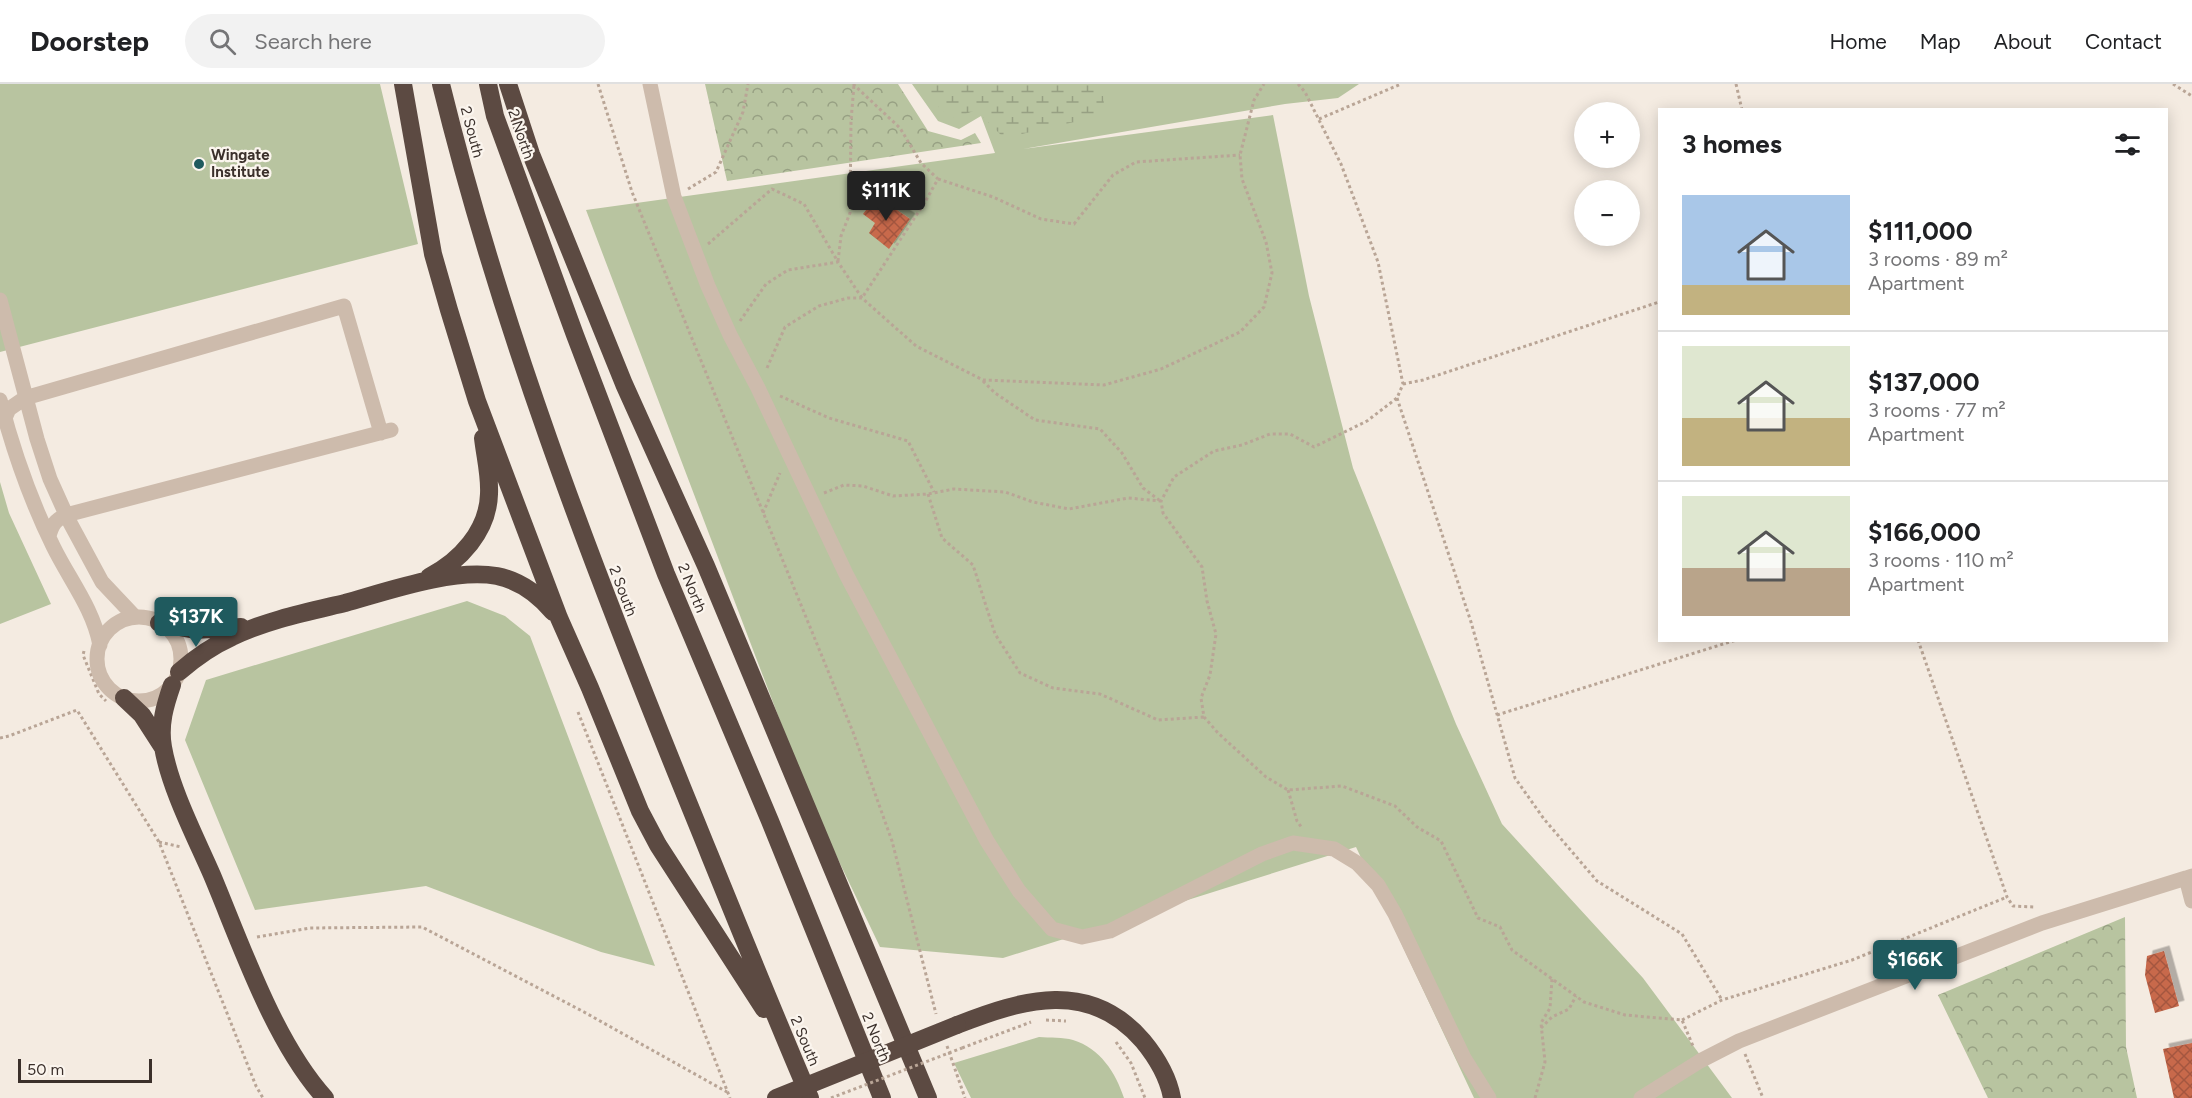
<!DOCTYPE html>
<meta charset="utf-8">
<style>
:root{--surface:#fff;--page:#f2f2f2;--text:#202124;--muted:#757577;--line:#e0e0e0;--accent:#1f5a5e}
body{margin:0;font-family:Figtree,sans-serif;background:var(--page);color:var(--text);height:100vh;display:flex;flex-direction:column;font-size:22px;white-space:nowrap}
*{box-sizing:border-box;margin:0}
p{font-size:20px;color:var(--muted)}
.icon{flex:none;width:33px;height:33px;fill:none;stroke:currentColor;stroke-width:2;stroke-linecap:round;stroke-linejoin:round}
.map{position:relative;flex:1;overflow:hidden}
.sheet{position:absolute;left:1658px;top:24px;width:510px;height:534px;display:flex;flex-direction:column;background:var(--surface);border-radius:0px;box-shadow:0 3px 15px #0003}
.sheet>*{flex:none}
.buttons{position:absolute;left:1574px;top:18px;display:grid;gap:12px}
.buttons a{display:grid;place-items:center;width:66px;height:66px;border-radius:50%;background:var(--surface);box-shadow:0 3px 15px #0003;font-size:30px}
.scale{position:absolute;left:18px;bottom:15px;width:134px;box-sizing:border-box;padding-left:6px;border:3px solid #3b302b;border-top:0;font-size:16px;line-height:21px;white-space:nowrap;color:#3b302b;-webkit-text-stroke:4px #fbf5ee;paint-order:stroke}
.price{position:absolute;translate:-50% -51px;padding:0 14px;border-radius:6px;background:var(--accent);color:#fff;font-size:20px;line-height:39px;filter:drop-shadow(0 2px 3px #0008)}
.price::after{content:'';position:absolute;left:50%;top:36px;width:18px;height:14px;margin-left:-9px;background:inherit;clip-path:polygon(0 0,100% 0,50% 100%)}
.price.on{background:#222;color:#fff}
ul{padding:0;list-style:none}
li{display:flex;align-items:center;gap:18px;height:150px;padding:0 24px}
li+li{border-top:2px solid var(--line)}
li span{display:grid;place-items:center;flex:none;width:168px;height:120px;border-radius:0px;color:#555}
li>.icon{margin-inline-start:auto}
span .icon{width:72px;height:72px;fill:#fffc;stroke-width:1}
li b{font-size:26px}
h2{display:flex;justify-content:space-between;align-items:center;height:72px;padding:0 24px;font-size:26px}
header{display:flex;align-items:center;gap:36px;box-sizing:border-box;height:84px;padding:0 30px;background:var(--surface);border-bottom:2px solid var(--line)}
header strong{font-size:28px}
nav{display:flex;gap:33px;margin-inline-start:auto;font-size:21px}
.search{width:420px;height:54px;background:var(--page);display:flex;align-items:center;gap:15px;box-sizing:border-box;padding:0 21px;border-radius:33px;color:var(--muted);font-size:22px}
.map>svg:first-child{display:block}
.grass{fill:#b8c4a0}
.forest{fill:url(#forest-crowns)}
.wetland{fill:url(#wetland-marsh)}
.building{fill:url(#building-cross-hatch);filter:url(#shadow)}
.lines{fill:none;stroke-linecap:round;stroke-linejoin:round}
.path{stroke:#b9a596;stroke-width:3;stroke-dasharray:3 3;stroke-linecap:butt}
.minor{stroke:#cdbbac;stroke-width:15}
.highway{stroke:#5c4a42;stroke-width:18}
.path-bridge{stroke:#b9a596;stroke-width:3;stroke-dasharray:3 3;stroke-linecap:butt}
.highway-bridge{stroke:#5c4a42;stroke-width:18}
.poi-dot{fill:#1f5a5e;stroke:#fbf5ee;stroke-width:2}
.labels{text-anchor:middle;stroke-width:4.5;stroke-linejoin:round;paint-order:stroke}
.street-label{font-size:15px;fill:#3b302b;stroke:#fbf5ee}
.poi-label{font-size:15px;font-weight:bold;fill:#3b302b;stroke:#fbf5ee;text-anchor:start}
</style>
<header>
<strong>Doorstep</strong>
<div class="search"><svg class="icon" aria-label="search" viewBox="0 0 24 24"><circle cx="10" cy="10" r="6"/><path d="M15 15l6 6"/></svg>Search here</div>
<nav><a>Home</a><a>Map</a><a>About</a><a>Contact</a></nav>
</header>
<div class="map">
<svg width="2192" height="1014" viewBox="0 0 2192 1014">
<defs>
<pattern id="forest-crowns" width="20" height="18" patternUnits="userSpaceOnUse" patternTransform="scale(1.5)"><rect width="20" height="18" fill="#b8c4a0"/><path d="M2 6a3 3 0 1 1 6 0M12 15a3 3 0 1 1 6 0" fill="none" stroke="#97a083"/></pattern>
<pattern id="wetland-marsh" width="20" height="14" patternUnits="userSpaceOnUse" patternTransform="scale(1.5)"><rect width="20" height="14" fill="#b8c4a0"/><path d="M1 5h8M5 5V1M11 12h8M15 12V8" fill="none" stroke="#97a083"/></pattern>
<pattern id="building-cross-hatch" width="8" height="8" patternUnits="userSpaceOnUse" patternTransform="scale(1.5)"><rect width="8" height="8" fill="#c8694b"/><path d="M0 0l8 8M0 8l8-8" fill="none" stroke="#a4573f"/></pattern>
<filter id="shadow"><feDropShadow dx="5.5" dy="-5.5" stdDeviation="0" flood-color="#0004"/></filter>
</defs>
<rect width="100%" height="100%" fill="#f4ebe1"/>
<path class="grass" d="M0,0H380L418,160L0,268Z
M912,0H1359L1338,14L1285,20L1023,65L1273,31L1309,212L1353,384L1456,640L1502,740L1643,894L1732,1014H1474L1356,763L1003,874L880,863L812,721L586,126L995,69L981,32L959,45L938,37Z
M0,398L9,429L51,520L0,540Z
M467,517L505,532L530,552L655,882L601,868L426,802L255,826L185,656L206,596Z
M1039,953C1050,954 1063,953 1073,956C1100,964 1116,989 1124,1014H971L954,979Z"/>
<path class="forest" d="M705,0H898L928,47L961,56L975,49L981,59L727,97Z
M2125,833L2126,963L2137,1014H1988L1938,911Z"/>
<path class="wetland" d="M923,0H1102L1105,31L1004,54L976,26L955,34L940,25Z"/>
<path class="building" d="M877,112L910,135L889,165L869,149L875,139L863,130Z
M2164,867L2179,922L2155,929L2145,891L2147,872Z
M2192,959V1014H2174L2163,965Z"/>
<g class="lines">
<path class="path" d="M598,0L632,108L853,648L892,757L936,930
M1298,0L1305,8L1341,80L1378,178L1403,300L1397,314L1367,337L1314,363L1290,350H1270L1242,361L1214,367L1174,393L1161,417L1163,429L1202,483L1207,517L1216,550L1210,591L1201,614L1204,633L1218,649L1266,693L1288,706L1342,702L1395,722L1417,743L1441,757L1478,834L1500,843L1512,866L1584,918L1625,931L1682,936L1693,962
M1736,0L1742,26
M2173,0L2192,12
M1319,35L1401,0
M938,95L993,113L1041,135L1074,140L1113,91L1136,78L1240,71
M688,105L716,88L743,28L748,0
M708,160L772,105L804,120L838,178
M838,177L841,152L850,129L851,37L854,1
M740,237L766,200L788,186L838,178L862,214L925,118L938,95L921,79L900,44L853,0
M767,284L785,243L819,222L848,214H862L916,262L983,296L1104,301L1161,285L1240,248L1264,223L1272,189L1266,158L1242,95L1240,71L1254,16L1264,0
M983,297L995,309L1035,336L1100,345L1122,369L1143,404L1159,416
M1403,300L1423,296L1659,218
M780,312L829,334L908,357L934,408
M1397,314L1471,538L1515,694L1544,735L1597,797L1682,850L1722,916
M824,409L844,401L863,402L893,412L928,410L954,405L1005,408L1033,418L1069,425L1128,414L1161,417
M928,410L942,454L973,481L995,550L1020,589L1053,604L1100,610L1158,636L1204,633
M763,429L780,389
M1918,556L2007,813L2013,822L2034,823
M84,567L83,571L99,610L106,617
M578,628L730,1014
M1497,631L1736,556
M0,654L9,652L77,626L159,758L256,1002L263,1014
M1288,706L1297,737L1302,744
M159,758L181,763
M257,853L310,844L422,843L584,928L727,1008
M1046,936L1066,937
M1682,936L1722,916L1852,876L2007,813
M1541,944L1552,933L1569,925L1576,912
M1116,958L1131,979L1145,1014
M947,962L965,1014
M962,964L1031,938
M1745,970L1763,1014
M1535,1014L1545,978L1541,939L1550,924L1552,895"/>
<path class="minor" d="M650,0L674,113L708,202L730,251L758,304L846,490L987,757L1019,807L1052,845L1082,853L1110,847L1262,770L1293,759L1334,765L1357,779L1378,801L1395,830L1464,974L1489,1014
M0,216L37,355L50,395L68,435L102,498L135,533
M0,316C13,366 30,415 53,462C69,495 93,524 100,561
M5,334L9,325L25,314L344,222L381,349
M49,452C52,441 55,436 66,431L391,346
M97 575a42 42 0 1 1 84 0a42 42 0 1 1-84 0Z
M2192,792L2186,794L2192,817
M1641,1014L1700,977L1739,957L2042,839L2186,794"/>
<path class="highway" d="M403,0L433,170L449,226L477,317L559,534L590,604L640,727L658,761L764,925
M441,0C500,241 589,473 682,703C724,806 766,911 810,1014
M488,0L495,32L575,251L666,490L770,737L882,1014
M508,0L531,70L624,300L706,482L928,1014
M429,493C460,477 488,447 489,410C490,391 485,372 483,354
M159,539L195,546L241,543
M179,588C195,574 212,562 232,553C267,536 307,528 345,519C388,507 453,484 497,492C521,497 538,510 553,528
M172,601C165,621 159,641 163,663C170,704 195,752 212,791C241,860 274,958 325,1014
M124,614L142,631L162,662
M957,941C1023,915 1090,895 1143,957C1157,974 1168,992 1172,1014"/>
<path class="path-bridge" d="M831,1014L962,964"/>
<path class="highway-bridge" d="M776,1014L957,941"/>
</g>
<circle class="poi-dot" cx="199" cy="80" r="6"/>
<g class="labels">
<g class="street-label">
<text transform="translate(472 48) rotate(75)" y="5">2 South</text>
<text transform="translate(521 50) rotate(71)" y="5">2 North</text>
<text transform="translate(692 504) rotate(68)" y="5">2 North</text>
<text transform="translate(623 507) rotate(69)" y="5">2 South</text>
<text transform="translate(876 953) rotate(68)" y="5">2 North</text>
<text transform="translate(805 957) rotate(67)" y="5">2 South</text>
</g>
<g class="poi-label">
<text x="211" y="76">Wingate<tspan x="211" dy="17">Institute</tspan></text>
</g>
</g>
</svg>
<div class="buttons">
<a>+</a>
<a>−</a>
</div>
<div class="scale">50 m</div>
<b class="price on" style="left:886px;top:138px">$111K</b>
<b class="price" style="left:196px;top:564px">$137K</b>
<b class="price" style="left:1915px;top:907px">$166K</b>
<section class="sheet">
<h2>3 homes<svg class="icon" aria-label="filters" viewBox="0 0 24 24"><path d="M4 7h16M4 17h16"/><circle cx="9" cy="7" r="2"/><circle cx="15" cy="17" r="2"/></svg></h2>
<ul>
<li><span style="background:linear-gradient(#a9c7e8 75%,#c2b280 0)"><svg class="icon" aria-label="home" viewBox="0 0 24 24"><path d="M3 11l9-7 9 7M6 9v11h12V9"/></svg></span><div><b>$111,000</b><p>3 rooms · 89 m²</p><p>Apartment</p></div></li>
<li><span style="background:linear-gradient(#dfe7d0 60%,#c2b280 0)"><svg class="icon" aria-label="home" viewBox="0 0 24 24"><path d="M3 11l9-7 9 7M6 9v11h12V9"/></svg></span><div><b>$137,000</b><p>3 rooms · 77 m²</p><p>Apartment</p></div></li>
<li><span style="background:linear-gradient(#dfe7d0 60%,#b9a48a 0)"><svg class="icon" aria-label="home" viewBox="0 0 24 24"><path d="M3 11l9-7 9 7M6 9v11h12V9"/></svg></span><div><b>$166,000</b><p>3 rooms · 110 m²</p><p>Apartment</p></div></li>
</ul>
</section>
</div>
